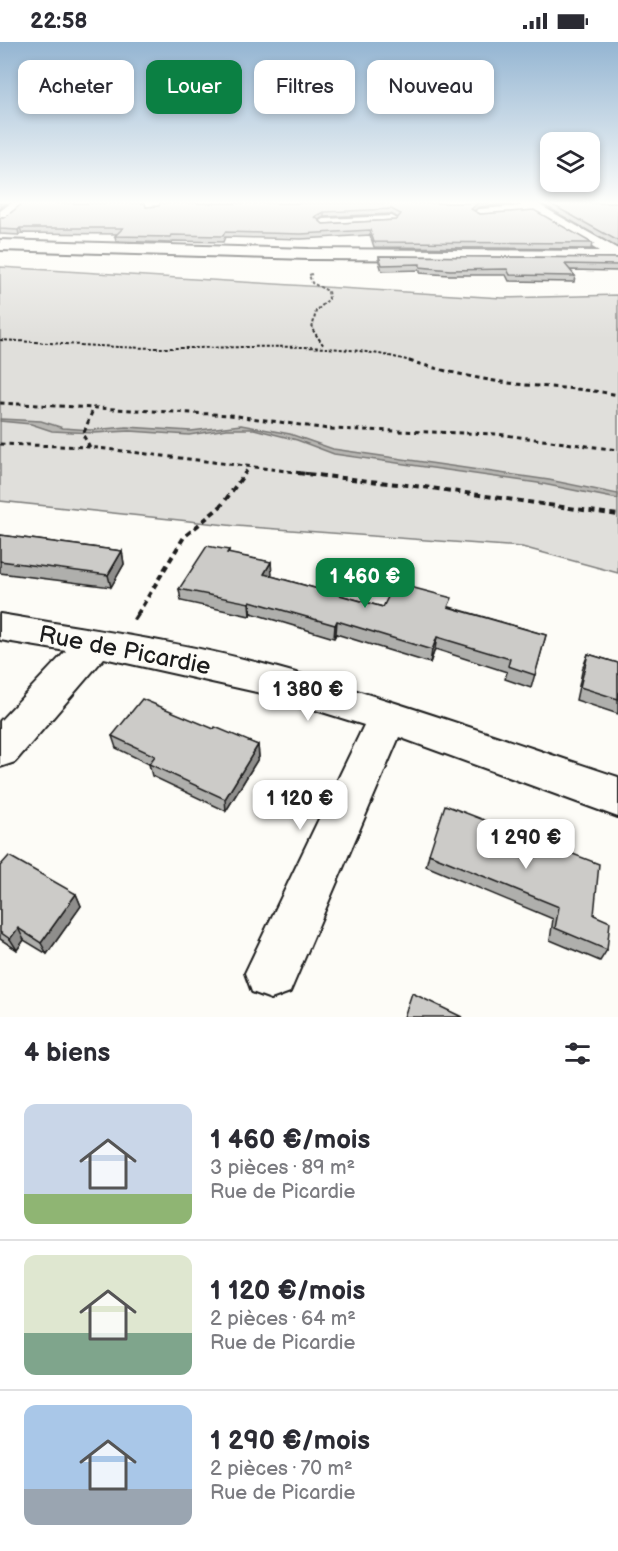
<!DOCTYPE html>
<html lang="fr">
<meta charset="utf-8">
<style>
:root{--surface:#fff;--page:#f2f2f3;--text:#2b2b33;--muted:#7c7c81;--line:#e1e1e2;--accent:#0b8043}
body{margin:0;font-family:"Balsamiq Sans",sans-serif;background:var(--page);color:var(--text);height:100vh;display:flex;flex-direction:column;font-size:22px;white-space:nowrap}
*{box-sizing:border-box;margin:0}
p{font-size:20px;color:var(--muted)}
.icon{flex:none;width:33px;height:33px;fill:none;stroke:currentColor;stroke-width:2;stroke-linecap:round;stroke-linejoin:round}
.map{position:relative;height:975px;overflow:hidden}
.drawer{display:flex;flex-direction:column;background:var(--surface);flex:1}
.drawer>*{flex:none}
.banner{position:absolute;left:18px;top:18px;width:582px;height:54px;display:flex;gap:12px}
.buttons{position:absolute;left:540px;top:90px;display:grid;gap:12px}
.buttons a{display:grid;place-items:center;width:60px;height:60px;border-radius:12px;background:var(--surface);box-shadow:0 3px 9px #0003;font-size:30px}
.price{position:absolute;translate:-50% -51px;padding:0 14px;border-radius:12px;background:#fff;color:#222;font-size:20px;line-height:39px;filter:drop-shadow(0 2px 3px #0008)}
.price::after{content:'';position:absolute;left:50%;top:36px;width:18px;height:14px;margin-left:-9px;background:inherit;clip-path:polygon(0 0,100% 0,50% 100%)}
.price.selected{background:var(--accent);color:#fff}
ul{padding:0;list-style:none}
li{display:flex;align-items:center;gap:18px;height:150px;padding:0 24px}
li+li{border-top:2px solid var(--line)}
li span{display:grid;place-items:center;flex:none;width:168px;height:120px;border-radius:12px;color:#555}
li>.icon{margin-inline-start:auto}
span .icon{width:72px;height:72px;fill:#fffc;stroke-width:1}
li b{font-size:26px}
h2{display:flex;justify-content:space-between;align-items:center;height:72px;padding:0 24px;font-size:26px}
.tag{padding:0 21px;border-radius:12px;background:var(--surface);box-shadow:0 3px 9px #0003;font-size:21px;line-height:54px}
.tag.selected{background:var(--accent);color:#fff}
.status{display:flex;justify-content:space-between;align-items:center;height:42px;padding:0 30px;background:var(--surface);direction:ltr}
.status svg{height:16px;fill:currentColor}
.map>svg:first-child{display:block}
.green{fill:#e0dfdb;stroke:#7e7e7c;stroke-width:1.5}
.water{fill:#b7b6b2;stroke:#797876;stroke-width:1.5}
.lines{fill:none;stroke-linecap:round;stroke-linejoin:round}
.minor-casing{stroke:#1c1c1c;stroke-width:4}
.path-far3{stroke:#1c1c1c;stroke-width:2;stroke-dasharray:3 2;stroke-linecap:butt}
.path-far2{stroke:#1c1c1c;stroke-width:3;stroke-dasharray:4.5 4;stroke-linecap:butt}
.path-far1{stroke:#1c1c1c;stroke-width:4;stroke-dasharray:6 4.5;stroke-linecap:butt}
.path{stroke:#1c1c1c;stroke-width:4.5;stroke-dasharray:8 6;stroke-linecap:butt}
.minor{fill:#fdfcf7;fill-rule:evenodd}
.wall{fill:#afafac;stroke:#1c1c1c;stroke-width:1.5;fill-rule:evenodd}
.shaded-wall{fill:#8f8e8c;stroke:#1c1c1c;stroke-width:1.5}
.building{fill:#cccbc8;stroke:#1c1c1c;stroke-width:1.5;fill-rule:evenodd}
.labels{text-anchor:middle;stroke-width:5;stroke-linejoin:round;paint-order:stroke}
.near-street-label{font-size:24px;fill:#1c1c1c;stroke:#fdfcf7}
</style>
<div class="status"><b>22:58</b><svg viewBox="0 0 49 12"><path d="M0 12V9h3v3zM5 12V6h3v6zM10 12V3h3v9zM15 12V0h3v12zM26 1h20v11H26zM47 4h2v5h-2z"/></svg></div>
<div class="map">
<svg width="618" height="975" viewBox="0 0 618 975">
<rect width="100%" height="100%" fill="#fdfcf7"/>
<filter id="ink" filterUnits="userSpaceOnUse"><feTurbulence type="fractalNoise" baseFrequency=".0167" numOctaves="2"/><feDisplacementMap in="SourceGraphic" scale="12" xChannelSelector="R" yChannelSelector="G"/><feConvolveMatrix kernelMatrix="1 2 1 2 8 2 1 2 1" color-interpolation-filters="sRGB"/></filter>
<g filter="url(#ink)">
<path class="green" d="M0,225L502,256L618,253V531L522,505L236,484L0,459Z"/>
<path class="water" d="M0,377L41,379L63,386L91,388L127,385L191,389L241,383L290,392L333,407L549,438L618,452V457L538,441L334,412L297,398L254,387H227L189,393L130,389L94,391L52,389L31,382L0,379Z"/>
<g class="lines">
<defs>
<path id="minor" d="M11,161H27L5,179L0,180V169Z
M519,161H536L618,207V219L309,217L0,208V198L309,207L599,209L534,171L479,175L472,171L479,167L521,164Z
M391,174L398,178L396,181L324,185L317,181L324,177Z
M0,572C88,587 177,599 263,622C383,654 500,696 618,735V775L399,695L290,950L271,957L252,950L245,931L364,683L261,651L104,616L15,720L0,725V679L66,609L0,598Z"/>
</defs>
<use href="#minor" class="minor-casing"/>
<path class="path-far3" d="M312,232L309,233L312,241L328,249L329,257L316,269L312,287L324,304
M0,298C55,301 110,306 164,306C248,307 333,297 414,320"/>
<path class="path-far2" d="M409,319C444,329 481,338 517,342C551,346 585,346 618,353
M0,361L230,373L328,387L497,392L618,408
M0,402L90,405L311,432
M90,405L83,393L94,365
M244,432L249,425"/>
<path class="path-far1" d="M298,431L424,445L618,473
M137,573L184,495L221,464L245,431"/>
<path class="path" d="M134,578L138,572"/>
<use href="#minor" class="minor"/>
</g>
<path class="wall" d="M160,161H516L479,165L474,169L480,172L592,201L591,207L374,205L370,193L301,197L225,195L223,200L173,199L171,201L116,199L115,194L117,192L22,191L19,193L0,192V176L159,164ZM391,172L398,176L396,178L323,182L319,178L324,175Z
M540,161H618V206Z
M379,214L618,216V229L570,228L575,234L574,240L509,239L506,233H449L420,231V228L382,229L379,220Z
M0,493L122,509L124,522L111,545L0,531Z
M229,508V512L271,520V534L383,565H450L546,593L531,646L505,637L507,630L435,607L430,621L336,592L334,596L251,571L250,574L181,559L179,547Z
M588,612L618,621V672L576,658L583,625Z
M214,687L258,703L259,715L226,769L152,734L149,722L116,706L112,694Z
M429,812L594,873L607,908L600,919L550,898L553,877L426,824Z
M0,824L76,852L81,864L47,912L24,898L17,908L0,897Z"/>
<path class="shaded-wall" d="M0,161H8L0,166Z
M478,161H516L479,165L470,172L471,167Z
M324,170V175L315,180V175Z
M20,186L22,191L19,193L18,188Z
M122,509L124,522L111,545L108,533Z
M271,520L272,532L265,544L264,532Z
M250,559L251,571L250,574L249,561Z
M337,579L336,592L334,596L335,583Z
M437,595L435,607L430,621L432,608Z
M258,703L259,715L226,769L225,757Z
M76,852L81,864L47,912L41,901Z
M18,886L24,898L17,908L10,897Z"/>
<path class="building" d="M23,161H145L146,165L159,164L160,161H478L471,167L480,172L534,168L592,201L374,200L370,188L301,192L225,190L223,194L172,193L171,195L115,194L123,186H20L18,188L0,187V176H4ZM391,167L401,172L396,178L323,182L315,175L324,170Z
M549,161H618V199Z
M379,214L618,216V223L565,222L575,234L510,233L507,227L450,228L420,225V222L382,223Z
M0,493L122,509L108,533L0,519Z
M207,504L229,508L227,511L271,520L264,532L383,565L395,541L452,556L448,565L546,593L535,633L508,624L510,617L437,595L432,608L337,579L335,583L250,559L249,561L179,547Z
M588,612L618,621V657L580,645Z
M142,657L214,687L215,685L258,703L225,757L149,722L155,714L112,694Z
M445,763L599,822L594,873L610,880L607,908L555,886L559,865L429,812Z
M9,814L76,852L41,901L18,886L10,897L0,890V824Z
M412,951L462,975H404Z"/>
</g>
<linearGradient id="sky" x2="0" y2="1"><stop stop-color="#94b5d2"/><stop offset="0.54" stop-color="#fefefb"/><stop offset="1" stop-color="#fefefb" stop-opacity="0"/></linearGradient>
<rect width="618" height="297" fill="url(#sky)"/>
<g class="labels">
<g class="near-street-label">
<text transform="translate(125 608) rotate(11)" y="8">Rue de Picardie</text>
</g>
</g>
</svg>
<div class="buttons">
<a><svg class="icon" aria-label="layers" viewBox="0 0 24 24"><path d="M12 4l9 5-9 5-9-5zM3 14l9 5 9-5"/></svg></a>
</div>
<b class="price selected" style="left:365px;top:567px">1 460 €</b>
<b class="price" style="left:308px;top:680px">1 380 €</b>
<b class="price" style="left:300px;top:789px">1 120 €</b>
<b class="price" style="left:526px;top:828px">1 290 €</b>
<div class="banner">
<a class="tag">Acheter</a>
<a class="tag selected">Louer</a>
<a class="tag">Filtres</a>
<a class="tag">Nouveau</a>
</div>
</div>
<section class="drawer">
<h2>4 biens<svg class="icon" aria-label="filters" viewBox="0 0 24 24"><path d="M4 7h16M4 17h16"/><circle cx="9" cy="7" r="2"/><circle cx="15" cy="17" r="2"/></svg></h2>
<ul>
<li><span style="background:linear-gradient(#c9d6e8 75%,#8fb573 0)"><svg class="icon" aria-label="home" viewBox="0 0 24 24"><path d="M3 11l9-7 9 7M6 9v11h12V9"/></svg></span><div><b>1 460 €/mois</b><p>3 pièces · 89 m²</p><p>Rue de Picardie</p></div></li>
<li><span style="background:linear-gradient(#dfe7d0 65%,#7fa58c 0)"><svg class="icon" aria-label="home" viewBox="0 0 24 24"><path d="M3 11l9-7 9 7M6 9v11h12V9"/></svg></span><div><b>1 120 €/mois</b><p>2 pièces · 64 m²</p><p>Rue de Picardie</p></div></li>
<li><span style="background:linear-gradient(#a9c7e8 70%,#9aa5b1 0)"><svg class="icon" aria-label="home" viewBox="0 0 24 24"><path d="M3 11l9-7 9 7M6 9v11h12V9"/></svg></span><div><b>1 290 €/mois</b><p>2 pièces · 70 m²</p><p>Rue de Picardie</p></div></li>
</ul>
</section>
